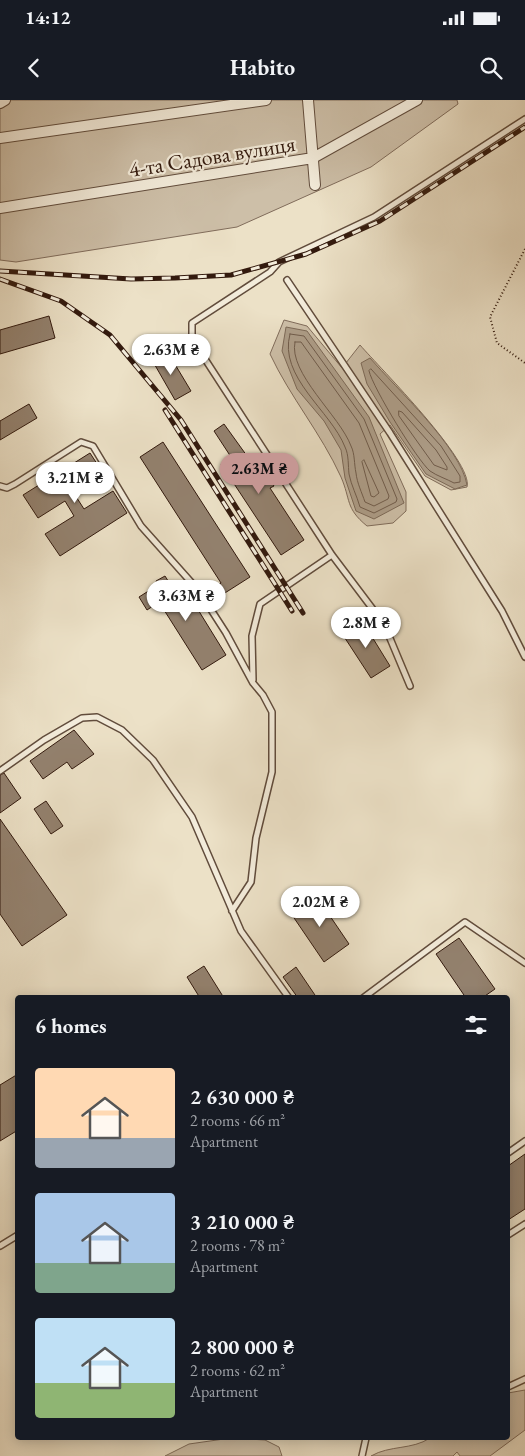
<!DOCTYPE html>
<meta charset="utf-8">
<style>
:root{--surface:#171b24;--page:#20242c;--text:#f1f3f6;--muted:#9ea1a6;--accent:#c59692}
body{margin:0;font-family:"EB Garamond",serif;background:var(--page);color:var(--text);height:100vh;display:flex;flex-direction:column;font-size:19px;white-space:nowrap}
*{box-sizing:border-box;margin:0}
p{font-size:16px;color:var(--muted)}
.icon{flex:none;width:28px;height:28px;fill:none;stroke:currentColor;stroke-width:2;stroke-linecap:round;stroke-linejoin:round}
.map{position:relative;flex:1;overflow:hidden}
.side{position:absolute;left:15px;top:895px;width:495px;height:445px;display:flex;flex-direction:column;background:var(--surface);border-radius:5px;box-shadow:0 2px 12px #0003}
.side>*{flex:none}
.price{position:absolute;translate:-50% -42px;padding:0 11px;border-radius:18px;background:#fff;color:#222;font-size:16px;line-height:32px;filter:drop-shadow(0 1px 2px #0008)}
.price::after{content:'';position:absolute;left:50%;top:30px;width:15px;height:11px;margin-left:-8px;background:inherit;clip-path:polygon(0 0,100% 0,50% 100%)}
.price.on{background:var(--accent);color:#111}
ul{padding:0;list-style:none}
li{display:flex;align-items:center;gap:15px;height:125px;padding:0 20px}
li span{display:grid;place-items:center;flex:none;width:140px;height:100px;border-radius:5px;color:#555}
li>.icon{margin-inline-start:auto}
span .icon{width:60px;height:60px;fill:#fffc;stroke-width:1}
li b{font-size:21px}
h2{display:flex;justify-content:space-between;align-items:center;height:60px;padding:0 20px;font-size:21px}
.status{display:flex;justify-content:space-between;align-items:center;height:35px;padding:0 25px;background:var(--surface);direction:ltr}
.status svg{height:14px;fill:currentColor}
header{display:flex;justify-content:space-between;align-items:center;height:65px;padding:0 20px;background:var(--surface);font-size:22px;font-weight:700}
.map>svg:first-child{display:block}
.green{fill:#cdbfa8;stroke:#806c5b}
.water{fill:#ad9d88;stroke:#7c6957}
.lines{fill:none;stroke-linecap:round;stroke-linejoin:round}
.shore{stroke:#705c4b;stroke-width:1}
.building{fill:#93816e;stroke:#331a0e}
.lane-casing{stroke:#614c3c;stroke-width:8}
.street-casing{stroke:#614c3c;stroke-width:12}
.path{stroke:#331a0e;stroke-width:2;stroke-dasharray:1 2.5;stroke-linecap:butt}
.lane{stroke:#f3ecdb;stroke-width:5}
.street{stroke:#f3ecdb;stroke-width:10}
.rail-casing{stroke:#331a0e;stroke-width:5}
.rail{stroke:#f3ecdb;stroke-width:3;stroke-dasharray:9;stroke-linecap:butt}
.labels{text-anchor:middle;stroke-width:4.5;stroke-linejoin:round;paint-order:stroke}
.street-label{font-size:22px;fill:#331a0e;stroke:#f3ecdb}
</style>
<div class="status"><b>14:12</b><svg viewBox="0 0 49 12"><path d="M0 12V9h3v3zM5 12V6h3v6zM10 12V3h3v9zM15 12V0h3v12zM26 1h20v11H26zM47 4h2v5h-2z"/></svg></div>
<header><svg class="icon" aria-label="back" viewBox="0 0 24 24"><path d="M15 5l-7 7 7 7"/></svg>Habito<svg class="icon" aria-label="search" viewBox="0 0 24 24"><circle cx="10" cy="10" r="6"/><path d="M15 15l6 6"/></svg></header>
<div class="map">
<svg width="525" height="1356" viewBox="0 0 525 1356">
<rect width="100%" height="100%" fill="#ece1c7"/>
<filter id="stains"><feTurbulence type="fractalNoise" baseFrequency=".004" numOctaves="4"/><feColorMatrix values="0 0 0 0 .2 0 0 0 0 .09 0 0 0 0 .02 0 0 0 .5 -.17"/></filter>
<radialGradient id="worn" r=".72"><stop offset=".6" stop-color="#630" stop-opacity="0"/><stop offset="1" stop-color="#630" stop-opacity=".3"/></radialGradient>
<path class="green" d="M9,0H457L458,4L371,67L237,127L16,162L0,160V5Z
M284,220L307,226L342,268L360,245C380,268 474,362 467,387L451,390L425,376L390,325L380,334L406,392V411L393,423L367,426C345,408 351,400 341,377C321,333 290,297 270,254Z
M525,1290V1330L490,1356H460L457,1352L453,1356H371C390,1345 412,1350 430,1338H508V1293Z
M231,1338L265,1340L279,1347L282,1356H165L189,1344Z"/>
<path class="water" d="M286,227L307,231L369,317L404,403L374,419L356,411L345,378L341,350L324,321L297,289L282,251Z
M370,258C396,288 461,348 467,385L455,389L426,374L390,322L367,284L361,263Z"/>
<g class="lines">
<path class="shore" d="M290,234L304,236L364,319L397,399L396,402L374,413L360,407C357,396 351,385 349,374C348,366 349,355 345,347C331,311 278,277 290,234Z
M295,242H301L359,323L389,396L388,399L374,406L365,402C362,393 357,383 356,373C354,364 355,354 351,346C340,316 288,273 295,242Z
M371,269L441,346L460,376V382L454,383C447,379 437,376 430,371C417,360 373,288 369,271Z
M399,311L402,312L436,350L447,367V370L434,365L399,316Z
M364,360L379,393L374,397L371,396L362,362Z"/>
</g>
<path class="building" d="M49,216L55,238L0,254V230Z
M167,251L191,291L175,300L152,260Z
M29,304L37,318L0,340V321Z
M224,324L265,381L269,378L274,386L270,388L304,440L281,455L221,364L231,357L214,331Z
M163,342L250,477L217,498L212,489L221,483L140,357Z
M90,353L105,376L75,395L84,409L113,391L127,413L60,456L45,434L74,416L65,401L38,418L23,395Z
M165,476L175,492L184,487L226,555L202,570L159,502L147,510L139,497L158,485L156,481Z
M361,519L390,566L371,578L341,532Z
M74,630L94,654L72,669L67,662L43,679L30,661Z
M4,673L21,698L0,713V675Z
M46,701L63,726L51,734L34,709Z
M0,719L67,815L22,846L0,814Z
M315,794L349,844L324,862L290,812Z
M459,838L495,889L482,898H466L436,854Z
M204,866L224,898H200L187,877Z
M296,867L317,898H298L283,877Z
M18,974V1030L0,1041V985Z
M525,1054V1109L508,1120V1066Z"/>
<g class="lines">
<defs>
<path id="lane" d="M287,180L390,333L502,511L525,557
M0,386L7,388L15,384L81,342L93,346L141,426L199,491L226,533L253,583L263,595L272,612V672L256,738L251,782L232,811
M253,580L252,536L260,504L332,455
M410,586L384,524L332,455L192,239V223L270,172L279,162L374,117L525,19
M0,671L44,640L82,618L97,617L122,630L153,660L192,717L241,831L289,898
M363,898L465,822L525,863
M508,1053L525,1041
M508,1135L525,1124
M0,1146L18,1135
M508,1287L525,1279
M362,1356L366,1338"/>
<path id="street" d="M308,0L315,85
M0,3L5,0
M0,38L266,0
M0,108L313,58L417,0"/>
</defs>
<use href="#lane" class="lane-casing"/>
<use href="#street" class="street-casing"/>
<path class="path" d="M525,149L490,217L497,243L525,263"/>
<use href="#lane" class="lane"/>
<use href="#street" class="street"/>
<defs>
<path id="rail" d="M0,171L131,179L175,178L231,175L306,154L380,121L525,27
M0,179L61,201L110,235L181,320L303,513
M165,310L292,511"/>
</defs>
<use href="#rail" class="rail-casing"/>
<use href="#rail" class="rail"/>
</g>
<g class="labels">
<g class="street-label">
<text transform="translate(212 56) rotate(-9)" y="8">4-та Садова вулиця</text>
</g>
</g>
<rect width="100%" height="100%" filter="url(#stains)"/>
<rect width="100%" height="100%" fill="url(#worn)"/>
</svg>
<b class="price" style="left:171px;top:276px">2.63M ₴</b>
<b class="price on" style="left:259px;top:395px">2.63M ₴</b>
<b class="price" style="left:75px;top:404px">3.21M ₴</b>
<b class="price" style="left:186px;top:522px">3.63M ₴</b>
<b class="price" style="left:366px;top:549px">2.8M ₴</b>
<b class="price" style="left:320px;top:828px">2.02M ₴</b>
<section class="side">
<h2>6 homes<svg class="icon" aria-label="filters" viewBox="0 0 24 24"><path d="M4 7h16M4 17h16"/><circle cx="9" cy="7" r="2"/><circle cx="15" cy="17" r="2"/></svg></h2>
<ul>
<li><span style="background:linear-gradient(#ffd9b3 70%,#9aa5b1 0)"><svg class="icon" aria-label="home" viewBox="0 0 24 24"><path d="M3 11l9-7 9 7M6 9v11h12V9"/></svg></span><div><b>2 630 000 ₴</b><p>2 rooms · 66 m²</p><p>Apartment</p></div></li>
<li><span style="background:linear-gradient(#a9c7e8 70%,#7fa58c 0)"><svg class="icon" aria-label="home" viewBox="0 0 24 24"><path d="M3 11l9-7 9 7M6 9v11h12V9"/></svg></span><div><b>3 210 000 ₴</b><p>2 rooms · 78 m²</p><p>Apartment</p></div></li>
<li><span style="background:linear-gradient(#bfe0f5 65%,#8fb573 0)"><svg class="icon" aria-label="home" viewBox="0 0 24 24"><path d="M3 11l9-7 9 7M6 9v11h12V9"/></svg></span><div><b>2 800 000 ₴</b><p>2 rooms · 62 m²</p><p>Apartment</p></div></li>
</ul>
</section>
</div>
